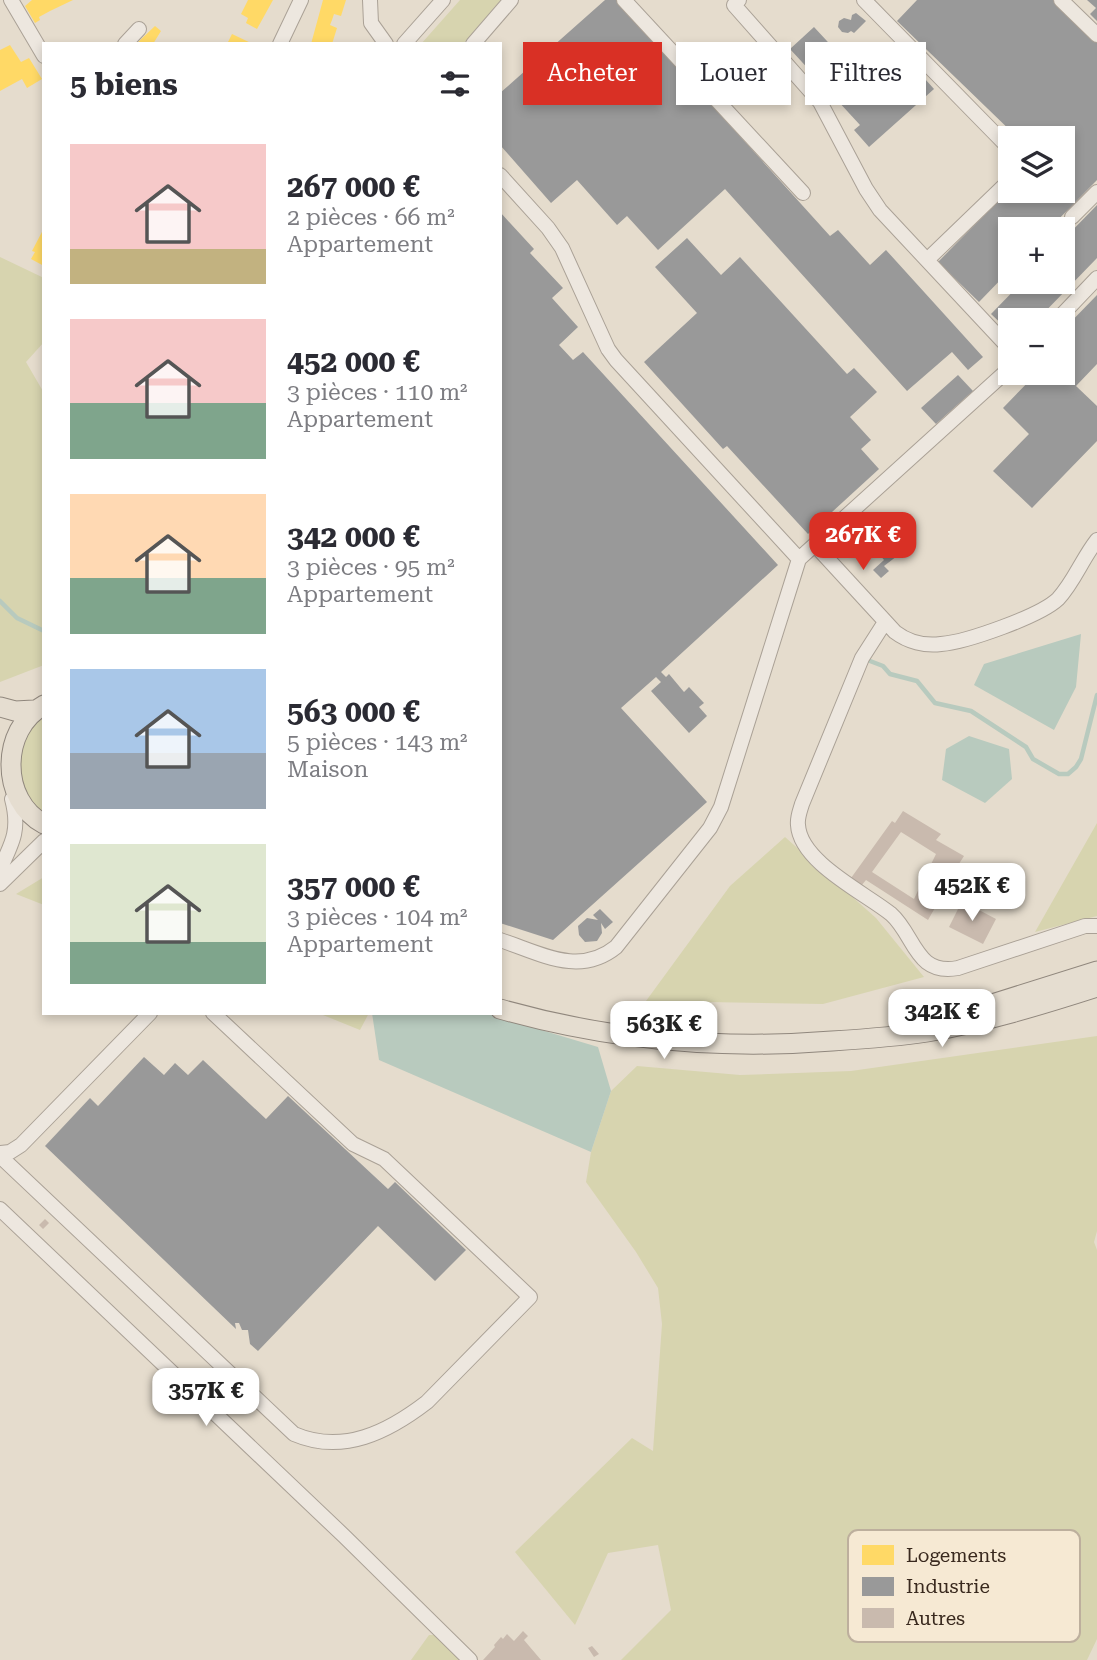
<!DOCTYPE html>
<html lang="fr">
<meta charset="utf-8">
<style>
:root{--surface:#fff;--page:#f7f7f7;--text:#2b2b33;--muted:#7c7c81;--accent:#d93025}
body{margin:0;font-family:"Roboto Serif",serif;background:var(--page);color:var(--text);height:100vh;display:flex;flex-direction:column;font-size:26px;white-space:nowrap}
*{box-sizing:border-box;margin:0}
p{font-size:23px;color:var(--muted)}
.icon{flex:none;width:38px;height:38px;fill:none;stroke:currentColor;stroke-width:2;stroke-linecap:round;stroke-linejoin:round}
.map{position:relative;flex:1;overflow:hidden}
.details{position:absolute;left:42px;top:42px;width:460px;height:973px;display:flex;flex-direction:column;background:var(--surface);border-radius:0px;box-shadow:0 4px 10px #0003}
.details>*{flex:none}
.guide{position:absolute;left:523px;top:42px;width:467px;height:63px;display:flex;gap:14px}
.tools{position:absolute;left:998px;top:126px;display:grid;gap:14px}
.tools a{display:grid;place-items:center;width:77px;height:77px;border-radius:0px;background:var(--surface);box-shadow:0 4px 10px #0003;font-size:35px}
.price{position:absolute;translate:-50% -60px;padding:0 16px;border-radius:14px;background:#fff;color:#222;font-size:23px;line-height:46px;filter:drop-shadow(0 2px 4px #0008)}
.price::after{content:'';position:absolute;left:50%;top:42px;width:21px;height:16px;margin-left:-10px;background:inherit;clip-path:polygon(0 0,100% 0,50% 100%)}
.price.selected{background:var(--accent);color:#fff}
ul{padding:0;list-style:none}
li{display:flex;align-items:center;gap:21px;height:175px;padding:0 28px}
li span{display:grid;place-items:center;flex:none;width:196px;height:140px;border-radius:0px;color:#555}
li>.icon{margin-inline-start:auto}
span .icon{width:84px;height:84px;fill:#fffc;stroke-width:1}
li b{font-size:30px}
h2{display:flex;justify-content:space-between;align-items:center;height:84px;padding:0 28px;font-size:30px}
.chip{padding:0 24px;border-radius:0px;background:var(--surface);box-shadow:0 4px 10px #0003;font-size:24px;line-height:63px}
.chip.selected{background:var(--accent);color:#fff}
.map>svg:first-child{display:block}
.green{fill:#d7d4af}
.water{fill:#b8cabe}
.homes{fill:#ffd966}
.industry{fill:#999}
.lines{fill:none;stroke-linecap:round;stroke-linejoin:round}
.stream{stroke:#b8cabe;stroke-width:4.5}
.building{fill:#c9baae;fill-rule:evenodd}
.minor-casing{stroke:#aaa196;stroke-width:16}
.major-casing{stroke:#90877d;stroke-width:21}
.minor{stroke:#ede7df;stroke-width:14}
.major{stroke:#e5ddd0;stroke-width:19}
.key{fill:#f6e9d3;stroke:#bdaf9d;stroke-width:2}
.key-label{font-size:19px;fill:#39291e}
</style>
<div class="map">
<svg width="1097" height="1660" viewBox="0 0 1097 1660">
<rect width="100%" height="100%" fill="#e5dccd"/>
<path class="green" d="M460,0H501L463,44H421Z
M0,257L44,278V342L26,362L44,393V665L0,682Z
M44,714V813L23,798L15,745Z
M1097,823V916L1035,932Z
M785,837L876,918L924,977L823,1004L646,1001L730,886Z
M44,877V905L16,894Z
M318,1013H369L360,1030Z
M1097,1036V1231L1094,1242L1097,1250V1639L1087,1660H621L671,1610L658,1545L608,1553L575,1625L515,1552L632,1438L653,1451L662,1324L658,1288L636,1252L586,1182L591,1152L611,1091L637,1066L740,1075L851,1071Z
M429,1635H435L461,1660H411Z"/>
<path class="water" d="M1081,634L1076,687L1054,730L974,685L984,664Z
M969,736L1009,749L1012,779L985,803L942,780L946,749Z
M372,1013H485L598,1047L611,1091L591,1152L379,1060Z"/>
<path class="homes" d="M32,0H73L50,11L39,17L40,20L35,23L25,6Z
M248,0H273L257,29L246,23L248,18L241,14Z
M323,0H346L341,16L334,14L332,20L330,25L337,28L332,44H311Z
M155,26L161,31L153,44H136Z
M232,34L253,44H227Z
M10,45L21,62L29,58L42,79L27,88L22,79L0,91V50Z
M44,228V266L31,259L35,252L32,251Z"/>
<path class="industry" d="M605,0H617L830,236L838,230L870,265L886,250L983,357L968,370L952,352L907,391L725,189L658,250L627,216L617,225L577,180L551,203L500,145V93Z
M917,0H1053L1097,43V180L1049,229H1010V270L979,302L938,262L1010,189V191H1062V138H1018L897,21Z
M1087,0H1097V21L1090,14L1096,8Z
M856,13L866,21L854,33L851,31L848,33L842,32L838,27L839,21L844,18L851,20L852,15Z
M814,27L864,81L899,50L934,89L869,147L854,130L860,125L790,49Z
M1097,205V258L1037,320H1010V332L991,314L1022,282H1062V241Z
M500,212L534,249L530,253L563,288L552,298L578,327L559,345L573,360L583,352L778,565L661,672L666,677L669,674L684,692L689,687L704,703L699,707L707,716L689,733L651,691L661,682L656,677L621,708L707,802L553,940L500,923Z
M687,238L721,275L740,257L847,374L854,368L877,392L850,417L871,440L861,449L879,469L808,534L727,446L723,449L644,362L697,313L655,267Z
M1097,295V364L1076,386L1097,406V441L1032,508L993,471L1029,434L1003,408L1037,373H1062V331Z
M958,375L973,391L936,424L921,408Z
M893,543L901,553L884,566L889,571L881,578L873,570L884,560L880,555Z
M600,909L613,922L605,929L601,923L602,933L597,941L585,942L579,935L578,926L587,918L598,920L593,915Z
M144,1057L164,1075L175,1063L188,1075L203,1060L266,1119L288,1096L388,1189L395,1182L466,1250L435,1281L378,1226L258,1351L250,1344L248,1330H242L239,1323H235L236,1329L45,1146L90,1098L98,1106Z"/>
<g class="lines">
<path class="stream" d="M0,601L17,618L44,631
M870,661L883,666L890,674L917,681L935,703L971,711L1026,747L1033,759L1059,774H1068L1076,767L1081,759L1097,695"/>
</g>
<path class="building" d="M903,811L941,834L936,840L964,856L948,881L953,884L945,898L934,892L929,901L936,906L928,920L866,880L861,886L851,878L892,821L895,823ZM901,832L936,854L914,899L872,872Z
M962,901L996,919L983,944L949,927Z
M45,1219L49,1223L43,1229L39,1225Z
M523,1631L528,1636L524,1640L541,1660H483L495,1647L494,1645L501,1637L503,1639L507,1634L514,1641Z
M592,1646L599,1654L594,1657L588,1648Z"/>
<g class="lines">
<defs>
<path id="minor" d="M11,0L44,56
M370,0L371,23L386,44
M624,0L803,193
M739,0L734,5L820,102L866,189L880,210L1010,349
M864,0L1010,149
M1061,0L1097,35
M125,44L139,29
M280,44L301,0
M404,44L443,0
M473,44L511,0
M500,175L548,228L562,248L608,349L616,360L799,559L1010,368
M1072,217L1097,192
M927,260L1010,180
M1057,320L1097,278
M815,545L895,632C908,642 925,646 941,644C967,642 1040,616 1058,599C1074,582 1082,559 1097,540
M885,622L862,658L802,804C800,811 797,818 798,825C800,862 865,893 891,914C915,935 915,976 958,968L1085,926H1097
M0,869C13,842 20,829 12,799
M0,884L44,841
M500,940C540,953 579,977 616,947L710,828L721,807L799,559
M0,1153L10,1152L21,1145L150,1013
M0,1156L294,1434C343,1455 388,1432 427,1402L530,1297L384,1159L353,1144L213,1013
M0,1209L344,1536L470,1660"/>
<path id="major" d="M44,705C0,729 0,801 44,824
M0,707L15,711L34,710
M500,1009C609,1040 720,1050 832,1041C864,1039 895,1037 927,1032C985,1022 1041,1005 1097,987
M973,1010L1097,971"/>
</defs>
<use href="#minor" class="minor-casing"/>
<use href="#major" class="major-casing"/>
<use href="#minor" class="minor"/>
<use href="#major" class="major"/>
</g>
<rect x="848" y="1530" width="232" height="112" rx="10" class="key"/>
<rect x="862" y="1545" width="32" height="20" fill="#ffd966"/>
<rect x="862" y="1577" width="32" height="19" fill="#999"/>
<rect x="862" y="1608" width="32" height="20" fill="#c9baae"/>
<g class="key-label">
<text x="906" y="1562">Logements</text>
<text x="906" y="1593">Industrie</text>
<text x="906" y="1625">Autres</text>
</g>
</svg>
<div class="tools">
<a><svg class="icon" aria-label="layers" viewBox="0 0 24 24"><path d="M12 4l9 5-9 5-9-5zM3 14l9 5 9-5"/></svg></a>
<a>+</a>
<a>−</a>
</div>
<b class="price selected" style="left:863px;top:572px">267K €</b>
<b class="price" style="left:972px;top:923px">452K €</b>
<b class="price" style="left:942px;top:1049px">342K €</b>
<b class="price" style="left:664px;top:1061px">563K €</b>
<b class="price" style="left:206px;top:1428px">357K €</b>
<div class="guide">
<a class="chip selected">Acheter</a>
<a class="chip">Louer</a>
<a class="chip">Filtres</a>
</div>
<section class="details">
<h2>5 biens<svg class="icon" aria-label="filters" viewBox="0 0 24 24"><path d="M4 7h16M4 17h16"/><circle cx="9" cy="7" r="2"/><circle cx="15" cy="17" r="2"/></svg></h2>
<ul>
<li><span style="background:linear-gradient(#f6c9c9 75%,#c2b280 0)"><svg class="icon" aria-label="home" viewBox="0 0 24 24"><path d="M3 11l9-7 9 7M6 9v11h12V9"/></svg></span><div><b>267 000 €</b><p>2 pièces · 66 m²</p><p>Appartement</p></div></li>
<li><span style="background:linear-gradient(#f6c9c9 60%,#7fa58c 0)"><svg class="icon" aria-label="home" viewBox="0 0 24 24"><path d="M3 11l9-7 9 7M6 9v11h12V9"/></svg></span><div><b>452 000 €</b><p>3 pièces · 110 m²</p><p>Appartement</p></div></li>
<li><span style="background:linear-gradient(#ffd9b3 60%,#7fa58c 0)"><svg class="icon" aria-label="home" viewBox="0 0 24 24"><path d="M3 11l9-7 9 7M6 9v11h12V9"/></svg></span><div><b>342 000 €</b><p>3 pièces · 95 m²</p><p>Appartement</p></div></li>
<li><span style="background:linear-gradient(#a9c7e8 60%,#9aa5b1 0)"><svg class="icon" aria-label="home" viewBox="0 0 24 24"><path d="M3 11l9-7 9 7M6 9v11h12V9"/></svg></span><div><b>563 000 €</b><p>5 pièces · 143 m²</p><p>Maison</p></div></li>
<li><span style="background:linear-gradient(#dfe7d0 70%,#7fa58c 0)"><svg class="icon" aria-label="home" viewBox="0 0 24 24"><path d="M3 11l9-7 9 7M6 9v11h12V9"/></svg></span><div><b>357 000 €</b><p>3 pièces · 104 m²</p><p>Appartement</p></div></li>
</ul>
</section>
</div>
